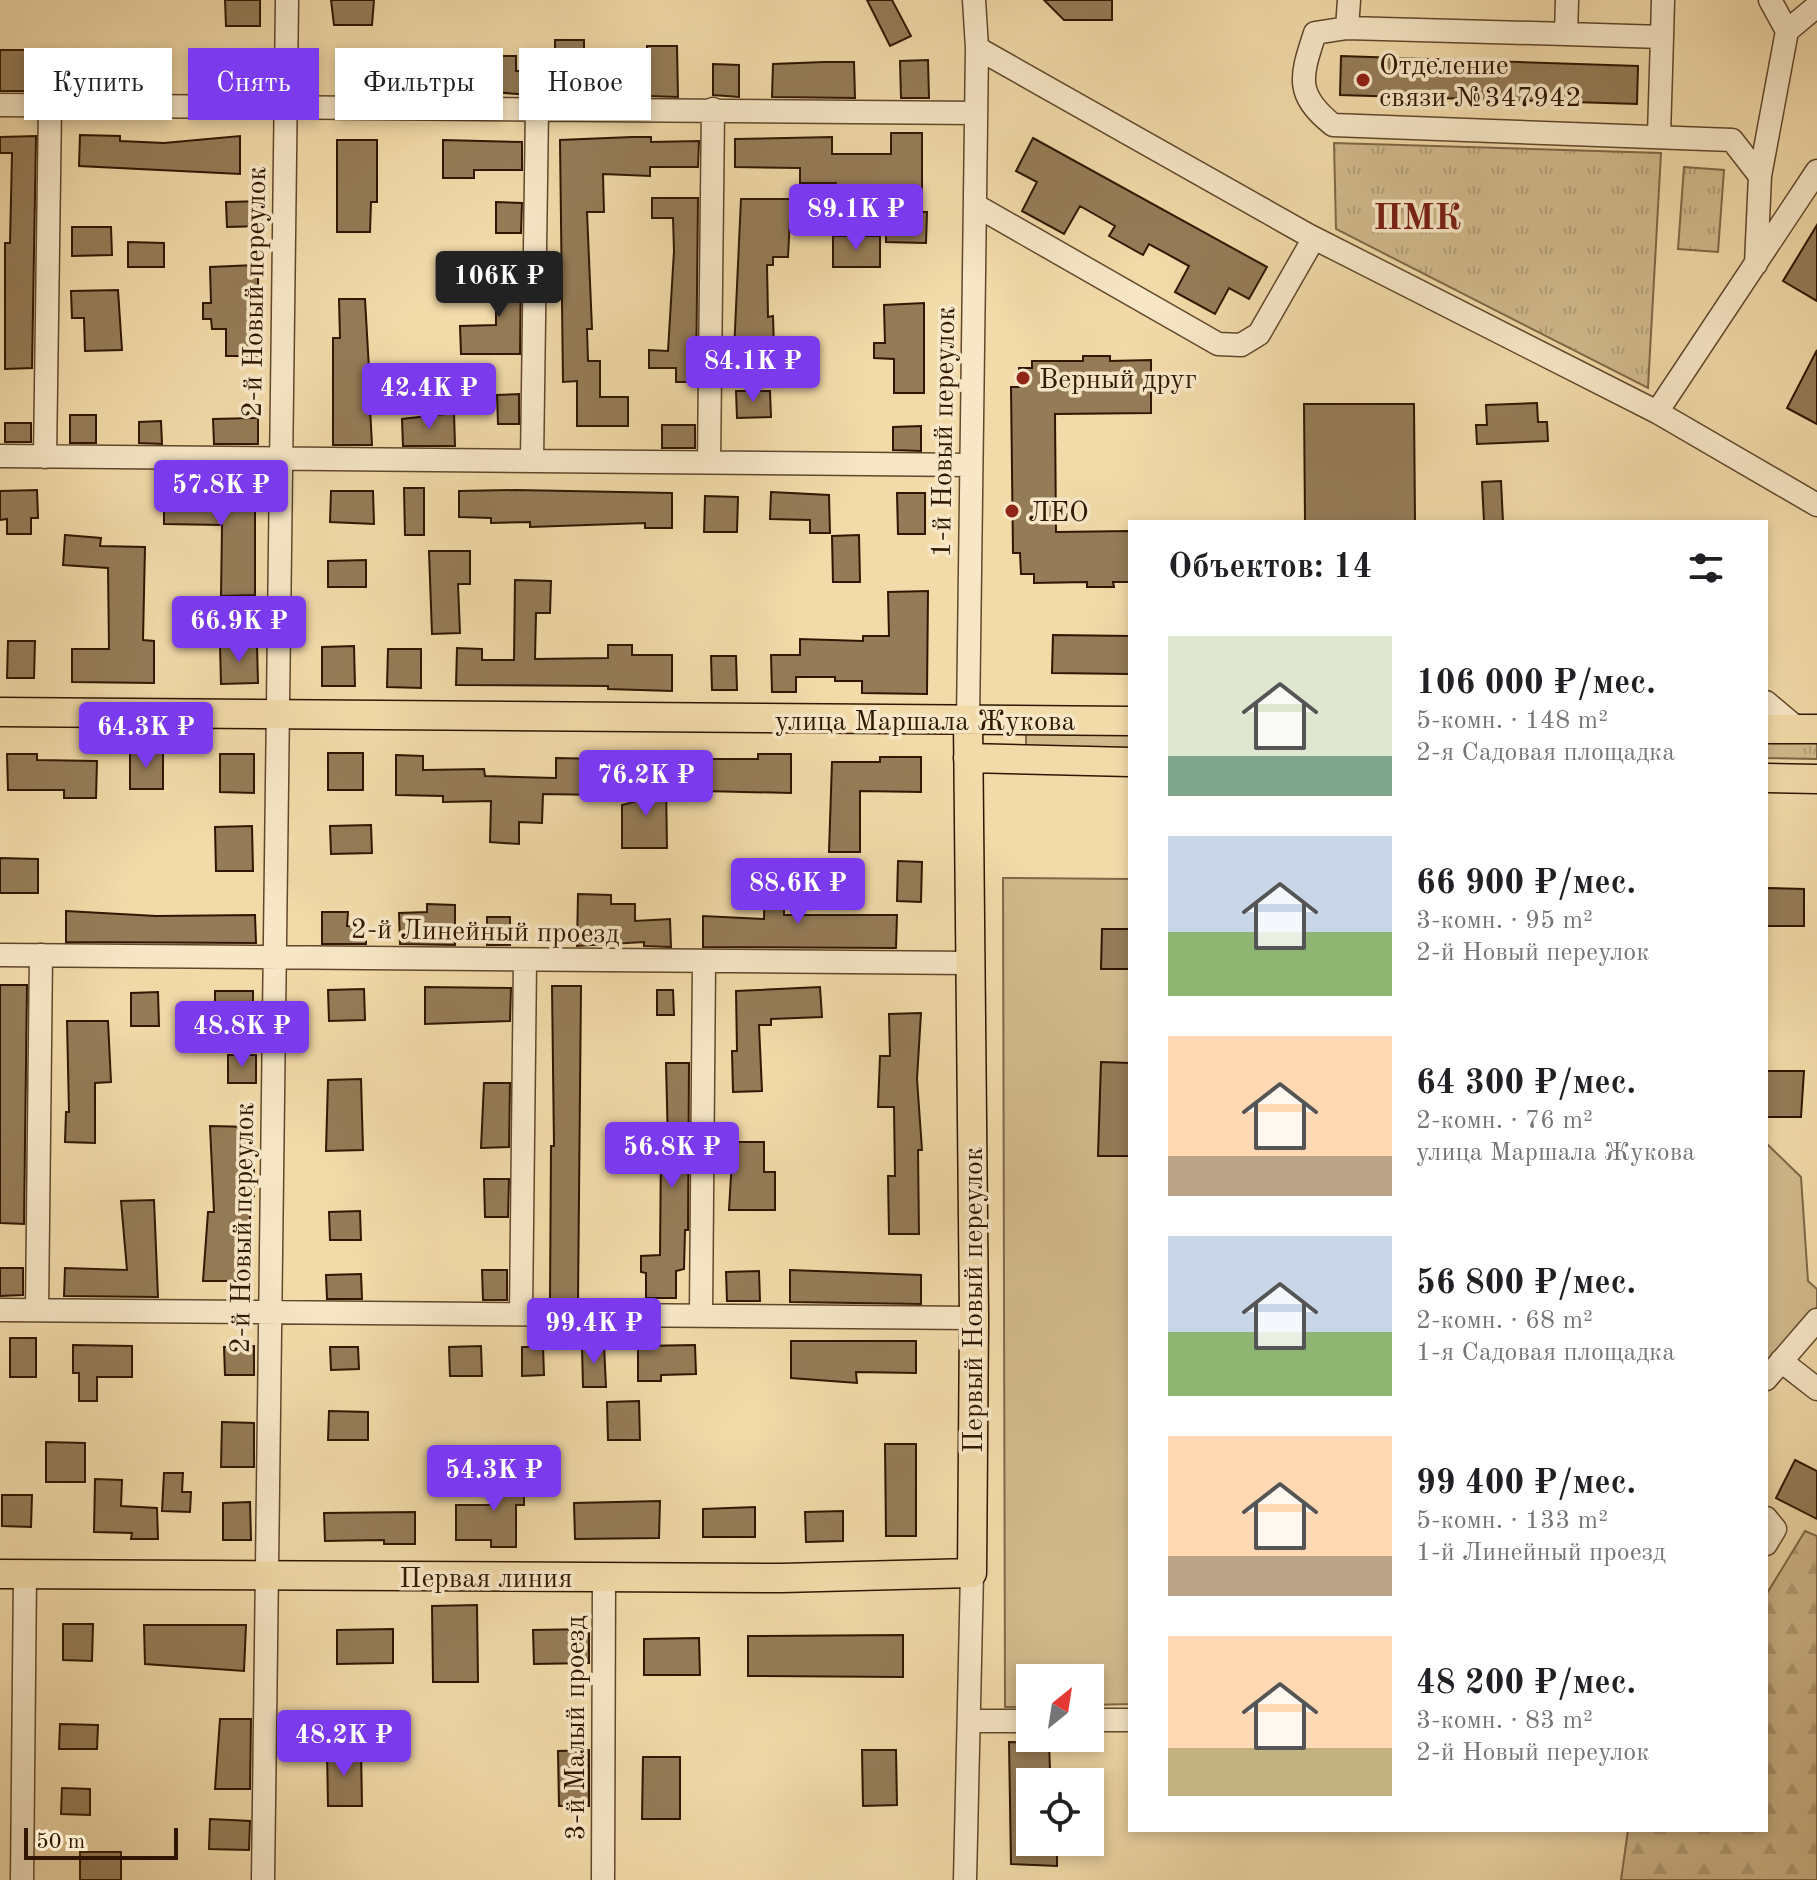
<!DOCTYPE html>
<html lang="ru">
<meta charset="utf-8">
<style>
:root{--surface:#fff;--page:#f6f6f6;--text:#202124;--muted:#757577;--accent:#7c3aed}
body{margin:0;font-family:"Old Standard TT",serif;background:var(--page);color:var(--text);height:100vh;display:flex;flex-direction:column;font-size:30px;white-space:nowrap}
*{box-sizing:border-box;margin:0}
p{font-size:26px;color:var(--muted)}
.icon{flex:none;width:44px;height:44px;fill:none;stroke:currentColor;stroke-width:2;stroke-linecap:round;stroke-linejoin:round}
.map{position:relative;flex:1;overflow:hidden}
.details{position:absolute;left:1128px;top:520px;width:640px;height:1312px;display:flex;flex-direction:column;background:var(--surface);border-radius:0px;box-shadow:0 4px 12px #0003}
.details>*{flex:none}
.guide{position:absolute;left:24px;top:48px;width:760px;height:72px;display:flex;gap:16px}
.needle{width:52px;rotate:30deg}
.tools{position:absolute;left:1016px;top:1664px;display:grid;gap:16px}
.tools a{display:grid;place-items:center;width:88px;height:88px;border-radius:0px;background:var(--surface);box-shadow:0 4px 12px #0003;font-size:40px}
.scale{position:absolute;left:24px;bottom:20px;width:154px;box-sizing:border-box;padding-left:8px;border:4px solid #311701;border-top:0;font-size:22px;line-height:28px;white-space:nowrap;color:#311701;-webkit-text-stroke:6px #f7e7c7;paint-order:stroke}
.price{position:absolute;translate:-50% -68px;padding:0 18px;border-radius:8px;background:var(--accent);color:#fff;font-size:26px;line-height:52px;filter:drop-shadow(0 2px 4px #0008)}
.price::after{content:'';position:absolute;left:50%;top:48px;width:24px;height:18px;margin-left:-12px;background:inherit;clip-path:polygon(0 0,100% 0,50% 100%)}
.price.current{background:#222;color:#fff}
ul{padding:0;list-style:none}
li{display:flex;align-items:center;gap:24px;height:200px;padding:0 40px}
li span{display:grid;place-items:center;flex:none;width:224px;height:160px;border-radius:0px;color:#555}
li>.icon{margin-inline-start:auto}
span .icon{width:96px;height:96px;fill:#fffc;stroke-width:1}
li b{font-size:34px}
h2{display:flex;justify-content:space-between;align-items:center;height:96px;padding:0 40px;font-size:34px}
.chip{padding:0 28px;border-radius:0px;background:var(--surface);box-shadow:0 4px 12px #0003;font-size:28px;line-height:72px}
.chip.current{background:var(--accent);color:#fff}
.map>svg:first-child{display:block}
.grass{fill:url(#grass-tufts);stroke:#816846;stroke-width:2}
.forest{fill:url(#forest-firs);stroke:#816846;stroke-width:2}
.pitch{fill:#d1b98c;stroke:#816846;stroke-width:2}
.building{fill:#957c58;stroke:#311701;stroke-width:2}
.lines{fill:none;stroke-linecap:round;stroke-linejoin:round}
.minor-casing{stroke:#61482b;stroke-width:25}
.major-casing{stroke:#311701;stroke-width:31}
.minor{stroke:#f7e7c7;stroke-width:22}
.major{stroke:#f2daa9;stroke-width:28}
.poi-dot{fill:#8f2418;stroke:#f7e7c7;stroke-width:3}
.labels{text-anchor:middle;stroke-width:7;stroke-linejoin:round;paint-order:stroke}
.poi-label{font-size:28px;fill:#311701;stroke:#f7e7c7;text-anchor:start}
.street-label{font-size:28px;fill:#311701;stroke:#f7e7c7}
.district-label{font-size:36px;font-weight:bold;fill:#7a1f14;stroke:#f7e7c7}
</style>
<div class="map">
<svg width="1817" height="1880" viewBox="0 0 1817 1880">
<defs>
<pattern id="grass-tufts" width="24" height="20" patternUnits="userSpaceOnUse" patternTransform="scale(2)"><rect width="24" height="20" fill="#d1b98c"/><path d="M3 7l-1-3M5 7V3M7 7l1-3M15 17l-1-3M17 17v-4M19 17l1-3" fill="none" stroke="#b49e77"/></pattern>
<pattern id="forest-firs" width="22" height="20" patternUnits="userSpaceOnUse" patternTransform="scale(2)"><rect width="22" height="20" fill="#d1b98c"/><path d="M5 1l3.5 6h-7zM16 11l3.5 6h-7z" fill="#b49e77"/></pattern>
</defs>
<rect width="100%" height="100%" fill="#f2daa9"/>
<filter id="stains"><feTurbulence type="fractalNoise" baseFrequency=".0025" numOctaves="4"/><feColorMatrix values="0 0 0 0 .2 0 0 0 0 .09 0 0 0 0 .02 0 0 0 .5 -.17"/></filter>
<radialGradient id="worn" r=".72"><stop offset=".6" stop-color="#630" stop-opacity="0"/><stop offset="1" stop-color="#630" stop-opacity=".3"/></radialGradient>
<path class="grass" d="M1334,143L1661,153L1648,388L1336,229Z
M1684,167L1724,170L1718,252L1678,249Z
M1026,730L1130,731V753L1026,751Z
M1766,737L1817,738V759L1766,758Z"/>
<path class="forest" d="M1805,1531L1817,1536V1880H1621L1628,1830H1766V1595Z"/>
<path class="pitch" d="M1003,878L1130,879V1704L1090,1705V1678H1030V1707H1005Z
M1766,1143L1801,1177L1808,1281L1817,1289V1307L1766,1365Z"/>
<path class="building" d="M225,0H260V26H226Z
M331,0H374L372,25H334Z
M867,0H892L911,36L890,46Z
M1044,0H1112V20H1064Z
M555,40H584V93L529,95L494,92V56H516V71H555Z
M647,46H677L678,97L647,96Z
M0,50H43V91H0Z
M431,52H456V95L400,94L399,61L431,60Z
M1341,56L1638,66L1637,104L1340,95Z
M225,57H260L261,91L226,92Z
M928,60L929,98H901L900,61Z
M824,62H854L855,98L772,97L773,64Z
M713,64L739,65V97L713,95Z
M891,133H922V212H927L926,243L886,242V198H836V183H800V168L735,167V139L832,137V154H891Z
M80,135L120,136V141L164,143L240,136V174L79,166Z
M36,136L32,368L5,369V243H10L12,153H0V137Z
M632,137H651V142L699,141L698,167H650V176L603,174L604,212H587L592,329H587L588,361H600V397H628V426H577V381L563,382L560,140Z
M1033,138L1267,267L1249,299L1229,288L1215,314L1175,292L1189,266L1149,244L1143,255L1109,236L1115,226L1080,206L1064,234L1022,211L1037,182L1016,171Z
M337,140H377V202H371L370,232H337Z
M443,140L522,142V170H474V178H443Z
M652,198H698L696,382H676V368H649V350L668,351L674,251L673,218H652Z
M741,199H791L788,257H773V265H767L768,317L773,316L774,350L734,351Z
M261,201L262,226L227,227L226,202Z
M496,202L522,203L521,233H496Z
M1817,225V301L1783,281Z
M72,227H111L112,255L72,256Z
M833,236H880V267H833Z
M128,242L164,243V267H128Z
M521,264L520,354H461L460,326L496,325V265Z
M258,265V356H226V329H212L211,319H203V303H211L210,267Z
M118,290L122,350L85,351L84,318H72L71,291Z
M339,299H365L369,369H377V389H369L372,445H333V338H340Z
M924,303V393H894V359L874,358V343H885L884,305Z
M1817,350V424L1787,408Z
M1083,356H1110V361L1151,360V413L1055,414L1056,532L1130,531V582H1113L1114,587H1087V582L1034,583V574H1021L1020,553H1013L1011,387H1019V368H1032V361H1083Z
M736,391H770L771,417L737,418Z
M519,394V424H498L497,395Z
M1537,403L1538,422H1547L1548,441L1477,444L1476,425H1487L1486,405Z
M1304,404H1414L1415,522H1305Z
M454,413L455,446H403L402,419Z
M70,415H96V443H70Z
M258,418V444H214L213,419Z
M161,421L162,444L139,443V422Z
M5,423H31V442H5Z
M662,425H695V448H662Z
M921,426V451L893,450V427Z
M1501,481L1503,522H1484L1482,482Z
M164,487L255,488V595L221,596L222,525L164,524Z
M404,488H424V535H405Z
M37,490L38,518H31V534H7V519L0,520V491Z
M516,490L672,493V528H645V523L530,527V522L491,523V518L459,517V491Z
M331,491H373L374,524L330,522Z
M771,492L829,495L830,533H810V520L770,519Z
M897,493H925V534H898Z
M705,496L738,497L737,532H704Z
M65,535L101,538L100,546L145,547L143,640L154,641V683L72,682V649H109L108,568L63,565Z
M859,535L860,582H833L832,536Z
M429,551H470V584H458L460,633L432,634Z
M366,560V587H328V561Z
M515,580L551,581L550,613H536L535,659L608,658V645H632V655H672V691L608,689V686L456,685L457,648L482,649V660H514Z
M928,591L927,694L862,693V681H835V677H796V692H772L771,655H800V639L863,641V636H889L888,592Z
M1053,635L1130,636V674L1052,673Z
M8,641H35L34,678H7Z
M220,645H257L258,683L221,684Z
M354,646L355,686H322V647Z
M388,649H421V688L387,687Z
M711,656H736L737,690H712Z
M130,751H163V789H130Z
M328,753H363V790H328Z
M7,754H37V760L97,761L96,798H64V790H8Z
M220,754H254V793L220,792Z
M758,754H791V793L703,791V759H758Z
M396,755L423,756V770L484,769L485,776L556,778V758L602,759L601,795L543,794L542,823L519,822V844L490,842L491,801L443,802V796L396,795Z
M880,757H921V792L860,791V852H829L832,762H880Z
M634,783H666L667,848H622V805L634,802Z
M371,825L372,853L331,854L330,826Z
M252,826L253,871H216L215,827Z
M0,858L38,859V893H0Z
M898,861L922,862L921,902L897,901Z
M765,865L784,866V915H897L896,948L703,947V916L764,919Z
M1766,888L1804,889V926H1766Z
M578,894L611,895V904H635V921L670,919L671,947L644,946V942L577,946Z
M427,904L455,905V945L400,944L399,913L427,912Z
M66,911L156,916L255,915L256,943L66,942Z
M322,912H348L347,926L366,927V944H322Z
M487,917H510V945H487Z
M1102,929H1130V969H1101Z
M0,985H27L24,1224L0,1223Z
M552,986H581L578,1301H550L551,1146H554Z
M425,987L511,988L510,1021L425,1024Z
M820,987L822,1017L771,1019V1025H759L762,1091L733,1092L732,1051H737L736,991Z
M364,989L365,1020L329,1021L328,990Z
M657,990H673L674,1015H657Z
M215,991H253V1022H215Z
M158,992L159,1026H131V993Z
M921,1013L917,1079L922,1150H918L919,1234H889L888,1176H895L894,1107H878L880,1056H890L889,1014Z
M67,1021H108L111,1082L95,1083V1143L65,1142L66,1112H69Z
M228,1055H256V1083H228Z
M1101,1062L1130,1063V1156H1098Z
M666,1063H689L688,1230H685L684,1269L676,1271V1298H646V1273L641,1272V1256L660,1255L661,1146L668,1145Z
M1766,1071H1804L1801,1117H1766Z
M361,1079L363,1150L326,1151L328,1080Z
M484,1083H510L509,1147L481,1148Z
M210,1126L254,1127V1202L250,1203V1235H245L244,1281H203L208,1212H214Z
M733,1142H764V1172H775V1210H729Z
M484,1179H509L508,1217H485Z
M154,1200L158,1297L64,1296L65,1268L127,1270L121,1201Z
M360,1211L361,1240H330L329,1212Z
M0,1268H23V1295L0,1296Z
M482,1270H507V1300H483Z
M790,1270L921,1275V1304L790,1302Z
M759,1271L760,1301H727L726,1272Z
M361,1274L362,1299H327L326,1275Z
M10,1338H36V1377H10Z
M791,1341H916V1373L856,1372L857,1383L791,1378Z
M73,1345L132,1346V1377H97V1401H79V1373H73Z
M604,1345L606,1387H583L582,1346Z
M695,1345L696,1374L661,1375V1381H638V1346Z
M254,1346V1375H225L224,1347Z
M481,1346L482,1376H450L449,1347Z
M330,1347H358L359,1369L331,1370Z
M522,1347H543L544,1375L522,1376Z
M639,1401L640,1440H608L607,1402Z
M329,1411L368,1412V1440H328Z
M222,1422L254,1423V1467H221Z
M46,1442L85,1443V1482H46Z
M885,1444H916V1536H886Z
M1795,1460L1817,1471V1519L1776,1498Z
M164,1473H183L182,1492H191L190,1512L162,1511Z
M492,1473H524V1505H516V1547H491V1540H456V1505H492Z
M95,1479L122,1480L121,1506L157,1508L158,1539H131L132,1533L94,1532Z
M2,1495H32L31,1527L2,1526Z
M660,1501L659,1538L575,1539L574,1503Z
M250,1502L251,1540H223V1503Z
M755,1507V1537H703V1509Z
M843,1511V1541L806,1542L805,1512Z
M415,1512V1544H384V1540L325,1541L324,1513Z
M477,1605L478,1682H433L432,1606Z
M63,1624H93L92,1661L63,1660Z
M144,1625H246L244,1671L145,1664Z
M393,1629V1663L337,1664V1630Z
M589,1629V1663L534,1664L533,1630Z
M903,1635V1677L748,1676V1636Z
M699,1638L700,1675H644V1639Z
M220,1719H251L250,1789H215Z
M60,1724L98,1725L97,1749H59Z
M1009,1742L1049,1743L1050,1770H1040V1782H1030V1842H1057V1866L1011,1864Z
M327,1750H361L362,1806H328Z
M589,1750V1806H559L558,1751Z
M862,1750H896L897,1805L863,1806Z
M643,1757H680V1819H642Z
M62,1788L90,1789V1815L61,1814Z
M210,1819L250,1821L249,1850L209,1849Z
M80,1852H121V1880H80Z"/>
<g class="lines">
<defs>
<path id="minor" d="M1567,0L1566,34L1347,28L1315,33C1301,76 1294,94 1333,125L1732,140L1760,176L1756,264
M1770,0L1787,31
M1347,28L1349,0
M1566,34L1662,37L1659,135
M1662,37L1663,0
M977,48L1308,235L1657,412L1817,505
M0,105L976,113
M1760,176L1787,31L1817,6
M975,205L1218,344L1241,345L1259,334L1314,238
M1657,412L1817,171
M0,456L971,465
M45,457L50,106
M532,460L537,109
M709,461L713,109
M1766,702L1798,729
M968,721L977,48L974,0
M0,955L969,963
M0,1310L974,1318
M37,1310L41,955
M521,1313L525,960
M701,1313L704,962
M1781,1361L1817,1389
M1766,1379L1817,1320
M1766,1518L1775,1529L1766,1544
M1090,1720H1130
M969,1721H1030
M22,1880L25,1574
M263,1880L287,0
M603,1880L604,1577
M965,1880L972,1573"/>
<path id="major" d="M0,712L1130,721
M1766,729H1817
M968,758L1130,762
M1766,778L1817,779
M0,1574L782,1578L972,1573L974,1318L968,721"/>
</defs>
<use href="#minor" class="minor-casing"/>
<use href="#major" class="major-casing"/>
<use href="#minor" class="minor"/>
<use href="#major" class="major"/>
</g>
<g class="poi-dot">
<circle cx="1363" cy="80" r="8"/>
<circle cx="1023" cy="378" r="8"/>
<circle cx="1012" cy="511" r="8"/>
</g>
<g class="labels">
<g class="poi-label">
<text x="1379" y="74">Отделение<tspan x="1379" dy="32">связи №347942</tspan></text>
<text x="1039" y="388">Верный друг</text>
<text x="1028" y="521">ЛЕО</text>
</g>
<g class="street-label">
<text transform="translate(253 292) rotate(-89)" y="10">2-й Новый переулок</text>
<text transform="translate(942 432) rotate(-89)" y="10">1-й Новый переулок</text>
<text x="925" y="730">улица Маршала Жукова</text>
<text transform="translate(485 930) rotate(1)" y="10">2-й Линейный проезд</text>
<text transform="translate(241 1228) rotate(-89)" y="10">2-й Новый переулок</text>
<text transform="translate(972 1300) rotate(-90)" y="10">Первый Новый переулок</text>
<text x="486" y="1587">Первая линия</text>
<text transform="translate(574 1728) rotate(-90)" y="10">3-й Малый проезд</text>
</g>
<g class="district-label">
<text x="1417" y="229">ПМК</text>
</g>
</g>
<rect width="100%" height="100%" filter="url(#stains)"/>
<rect width="100%" height="100%" fill="url(#worn)"/>
</svg>
<div class="tools">
<a><svg class="needle" viewBox="-14 -14 28 28"><path d="M0-13l5 13h-10z" fill="#e53935"/><path d="M0 13l5-13h-10z" fill="#757577"/></svg></a>
<a><svg class="icon" aria-label="locate" viewBox="0 0 24 24"><circle cx="12" cy="12" r="6"/><path d="M12 2v4M12 18v4M2 12h4M18 12h4"/></svg></a>
</div>
<div class="scale">50 m</div>
<b class="price" style="left:856px;top:252px">89.1K ₽</b>
<b class="price current" style="left:499px;top:319px">106K ₽</b>
<b class="price" style="left:753px;top:404px">84.1K ₽</b>
<b class="price" style="left:429px;top:431px">42.4K ₽</b>
<b class="price" style="left:221px;top:528px">57.8K ₽</b>
<b class="price" style="left:239px;top:664px">66.9K ₽</b>
<b class="price" style="left:146px;top:770px">64.3K ₽</b>
<b class="price" style="left:646px;top:818px">76.2K ₽</b>
<b class="price" style="left:798px;top:926px">88.6K ₽</b>
<b class="price" style="left:242px;top:1069px">48.8K ₽</b>
<b class="price" style="left:672px;top:1190px">56.8K ₽</b>
<b class="price" style="left:594px;top:1366px">99.4K ₽</b>
<b class="price" style="left:494px;top:1513px">54.3K ₽</b>
<b class="price" style="left:344px;top:1778px">48.2K ₽</b>
<div class="guide">
<a class="chip">Купить</a>
<a class="chip current">Снять</a>
<a class="chip">Фильтры</a>
<a class="chip">Новое</a>
</div>
<section class="details">
<h2>Объектов: 14<svg class="icon" aria-label="filters" viewBox="0 0 24 24"><path d="M4 7h16M4 17h16"/><circle cx="9" cy="7" r="2"/><circle cx="15" cy="17" r="2"/></svg></h2>
<ul>
<li><span style="background:linear-gradient(#dfe7d0 75%,#7fa58c 0)"><svg class="icon" aria-label="home" viewBox="0 0 24 24"><path d="M3 11l9-7 9 7M6 9v11h12V9"/></svg></span><div><b>106 000 ₽/мес.</b><p>5-комн. · 148 m²</p><p>2-я Cадовая площадка</p></div></li>
<li><span style="background:linear-gradient(#c9d6e8 60%,#8fb573 0)"><svg class="icon" aria-label="home" viewBox="0 0 24 24"><path d="M3 11l9-7 9 7M6 9v11h12V9"/></svg></span><div><b>66 900 ₽/мес.</b><p>3-комн. · 95 m²</p><p>2-й Новый переулок</p></div></li>
<li><span style="background:linear-gradient(#ffd9b3 75%,#b9a48a 0)"><svg class="icon" aria-label="home" viewBox="0 0 24 24"><path d="M3 11l9-7 9 7M6 9v11h12V9"/></svg></span><div><b>64 300 ₽/мес.</b><p>2-комн. · 76 m²</p><p>улица Маршала Жукова</p></div></li>
<li><span style="background:linear-gradient(#c9d6e8 60%,#8fb573 0)"><svg class="icon" aria-label="home" viewBox="0 0 24 24"><path d="M3 11l9-7 9 7M6 9v11h12V9"/></svg></span><div><b>56 800 ₽/мес.</b><p>2-комн. · 68 m²</p><p>1-я Садовая площадка</p></div></li>
<li><span style="background:linear-gradient(#ffd9b3 75%,#b9a48a 0)"><svg class="icon" aria-label="home" viewBox="0 0 24 24"><path d="M3 11l9-7 9 7M6 9v11h12V9"/></svg></span><div><b>99 400 ₽/мес.</b><p>5-комн. · 133 m²</p><p>1-й Линейный проезд</p></div></li>
<li><span style="background:linear-gradient(#ffd9b3 70%,#c2b280 0)"><svg class="icon" aria-label="home" viewBox="0 0 24 24"><path d="M3 11l9-7 9 7M6 9v11h12V9"/></svg></span><div><b>48 200 ₽/мес.</b><p>3-комн. · 83 m²</p><p>2-й Новый переулок</p></div></li>
</ul>
</section>
</div>
